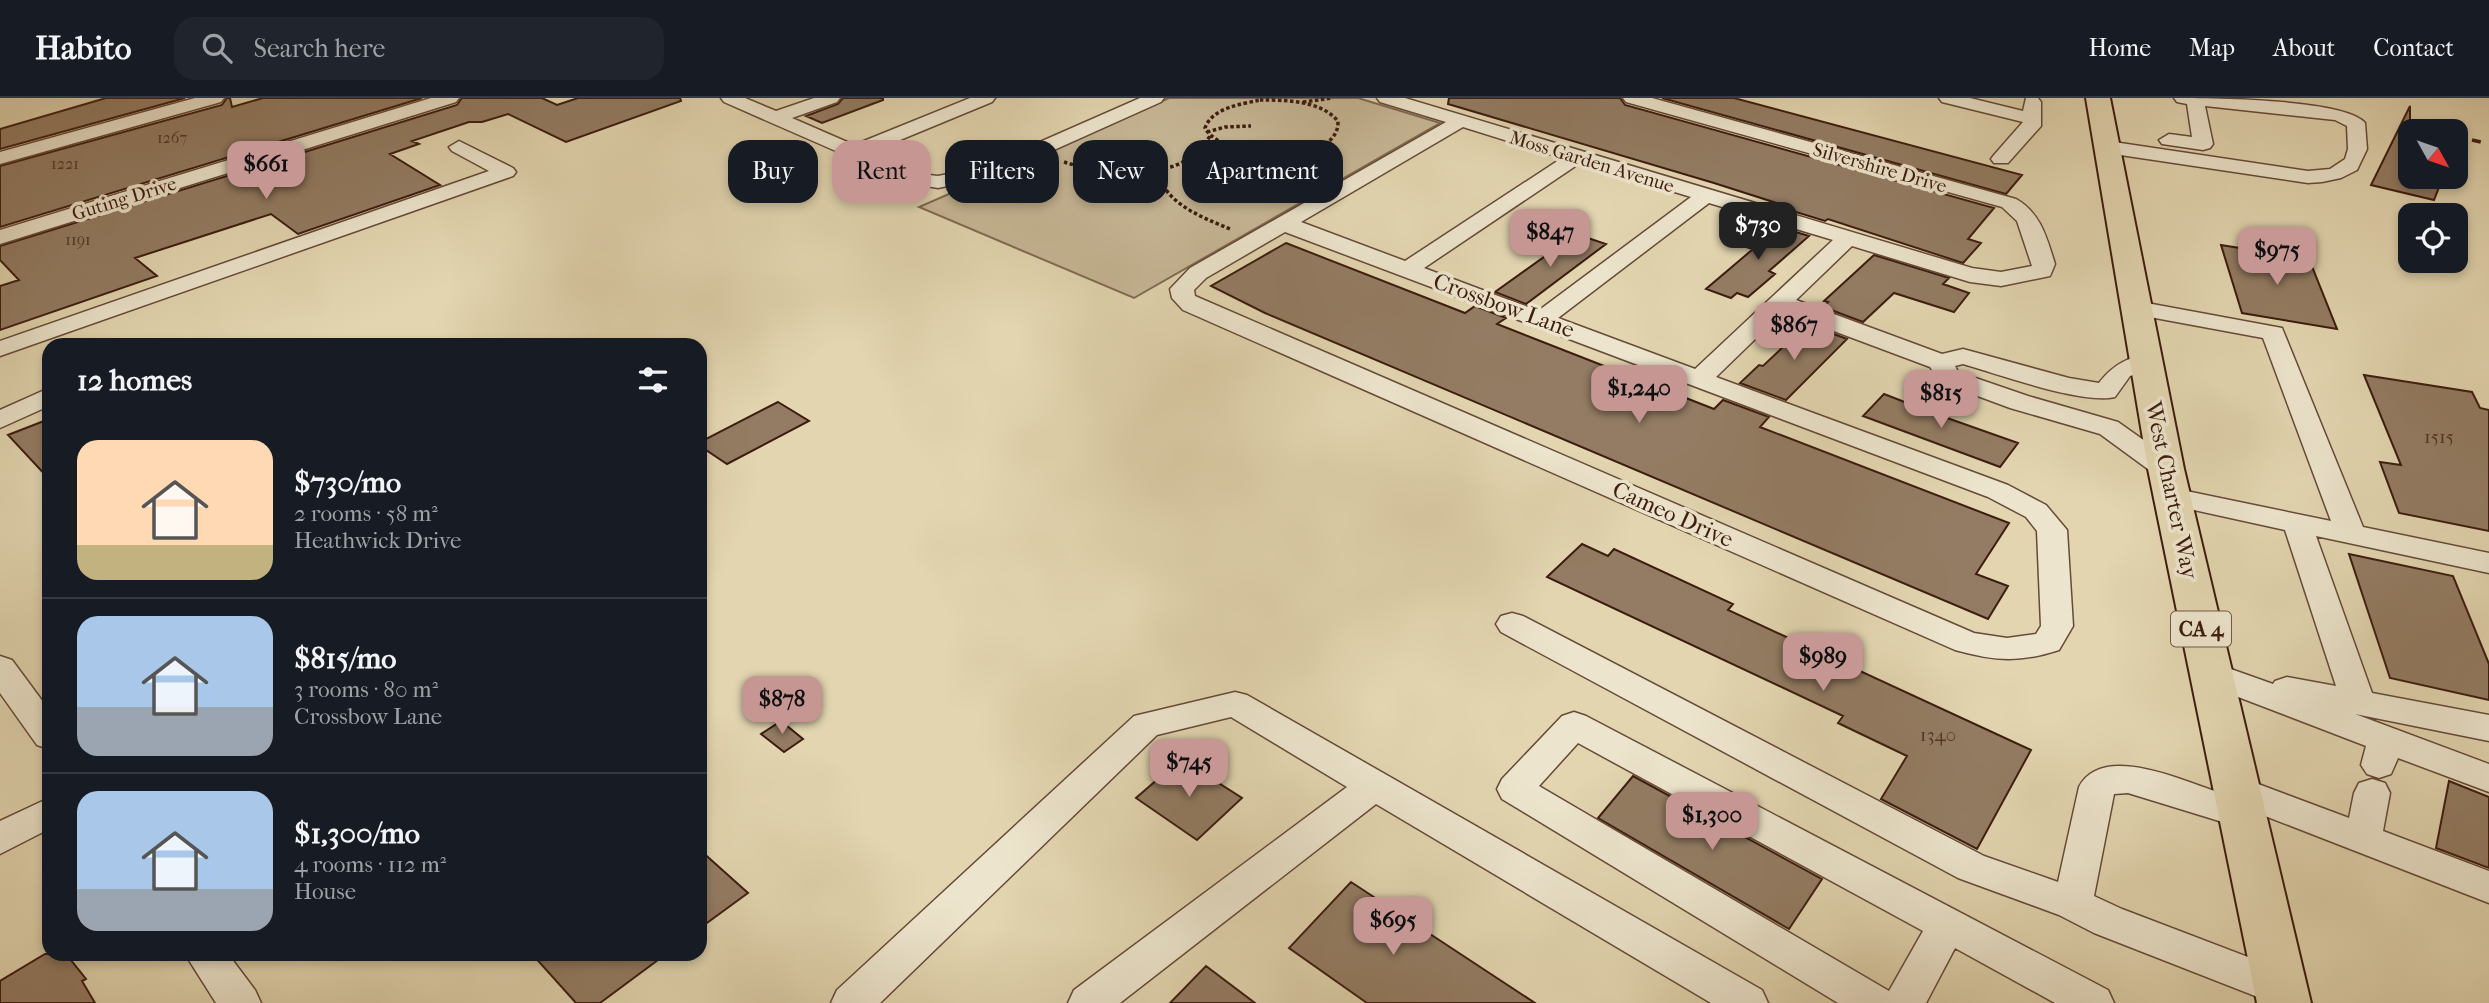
<!DOCTYPE html>
<meta charset="utf-8">
<style>
:root{--surface:#171b24;--page:#20242c;--text:#f1f3f6;--muted:#9ea1a6;--line:#363941;--accent:#c59692}
body{margin:0;font-family:"IM FELL French Canon",serif;background:var(--page);color:var(--text);height:100vh;display:flex;flex-direction:column;font-size:26px;white-space:nowrap}
*{box-sizing:border-box;margin:0}
p{font-size:23px;color:var(--muted)}
.icon{flex:none;width:38px;height:38px;fill:none;stroke:currentColor;stroke-width:2;stroke-linecap:round;stroke-linejoin:round}
.map{position:relative;flex:1;overflow:hidden}
.side{position:absolute;left:42px;top:240px;width:665px;height:623px;display:flex;flex-direction:column;background:var(--surface);border-radius:21px;box-shadow:0 4px 10px #0003}
.side>*{flex:none}
.guide{position:absolute;left:728px;top:42px;width:665px;height:63px;display:flex;gap:14px}
.needle{width:46px;rotate:130deg}
.controls{position:absolute;left:2398px;top:21px;display:grid;gap:14px}
.controls a{display:grid;place-items:center;width:70px;height:70px;border-radius:14px;background:var(--surface);box-shadow:0 4px 10px #0003;font-size:35px}
.price{position:absolute;translate:-50% -60px;padding:0 16px;border-radius:14px;background:var(--accent);color:#111;font-size:23px;line-height:46px;filter:drop-shadow(0 2px 4px #0008)}
.price::after{content:'';position:absolute;left:50%;top:42px;width:21px;height:16px;margin-left:-10px;background:inherit;clip-path:polygon(0 0,100% 0,50% 100%)}
.price.active{background:#222;color:#fff}
ul{padding:0;list-style:none}
li{display:flex;align-items:center;gap:21px;height:175px;padding:0 35px}
li+li{border-top:2px solid var(--line)}
li span{display:grid;place-items:center;flex:none;width:196px;height:140px;border-radius:21px;color:#555}
li>.icon{margin-inline-start:auto}
span .icon{width:84px;height:84px;fill:#fffc;stroke-width:1}
li b{font-size:30px}
h2{display:flex;justify-content:space-between;align-items:center;height:84px;padding:0 35px;font-size:30px}
.tag{padding:0 24px;border-radius:21px;background:var(--surface);box-shadow:0 4px 10px #0003;font-size:24px;line-height:63px}
.tag.active{background:var(--accent);color:#111}
header{display:flex;align-items:center;gap:42px;box-sizing:border-box;height:98px;padding:0 35px;background:var(--surface);border-bottom:2px solid var(--line)}
header strong{font-size:33px}
nav{display:flex;gap:38px;margin-inline-start:auto;font-size:24px}
.search{width:490px;height:63px;background:var(--page);display:flex;align-items:center;gap:18px;box-sizing:border-box;padding:0 24px;border-radius:21px;color:var(--muted);font-size:26px}
.map>svg:first-child{display:block}
.green{fill:#c6b695;stroke:#826952;stroke-width:2}
.building{fill:#937c63;stroke:#3d1c10;stroke-width:2}
.lines{fill:none;stroke-linecap:round;stroke-linejoin:round}
.minor-casing{stroke:#664a38;stroke-width:3}
.highway-casing{stroke:#3d1c10;stroke-width:4}
.path{stroke:#3d1c10;stroke-width:3.5;stroke-dasharray:3.5 2.5;stroke-linecap:butt}
.minor{fill:#ece4cc;fill-rule:evenodd}
.highway{fill:#e2d5b0;fill-rule:evenodd}
.rail{stroke:#3d1c10;stroke-width:3.5;stroke-dasharray:9 9;stroke-linecap:butt}
.labels{text-anchor:middle;stroke-width:7;stroke-linejoin:round;paint-order:stroke}
.far-number-label{font-size:16px;fill:#523425}
.far-street-label{font-size:19px;fill:#3d1c10;stroke:#ece4cc}
.number-label{font-size:19px;fill:#523425}
.shield{fill:#ece4cc;stroke:#725848;stroke-width:2}
.shield-label{font-size:21px;font-weight:bold;fill:#3d1c10}
.street-label{font-size:23px;fill:#3d1c10;stroke:#ece4cc}
</style>
<header>
<strong>Habito</strong>
<div class="search"><svg class="icon" aria-label="search" viewBox="0 0 24 24"><circle cx="10" cy="10" r="6"/><path d="M15 15l6 6"/></svg>Search here</div>
<nav><a>Home</a><a>Map</a><a>About</a><a>Contact</a></nav>
</header>
<div class="map">
<svg width="2489" height="905" viewBox="0 0 2489 905">
<rect width="100%" height="100%" fill="#e2d5b0"/>
<filter id="stains"><feTurbulence type="fractalNoise" baseFrequency=".00286" numOctaves="4"/><feColorMatrix values="0 0 0 0 .2 0 0 0 0 .09 0 0 0 0 .02 0 0 0 .5 -.17"/></filter>
<radialGradient id="worn" r=".72"><stop offset=".6" stop-color="#630" stop-opacity="0"/><stop offset="1" stop-color="#630" stop-opacity=".3"/></radialGradient>
<path class="green" d="M1169,0H1358L1440,25L1134,200L919,109Z"/>
<path class="building" d="M106,0H185L0,51V31Z
M227,0H230L232,9L263,0H422L0,129V68L222,7Z
M462,0H542L557,7L578,0H680L681,3L566,44L508,16L482,24H469L412,43L419,46L390,56L440,87L298,136L271,116L135,160L157,178L0,232V188L19,182L0,162V148L457,7Z
M843,0H883V2L822,25L806,18L838,6Z
M1449,0H1620L1625,7L1994,110L1968,141L1981,145L1963,165L1828,121L1825,123L1786,111L1789,109L1714,85L1448,6Z
M1662,0H1734L2022,77L2006,96Z
M2410,8V79H2443L2434,102L2371,87Z
M1769,126L1809,138L1769,173L1775,176L1748,199L1737,195L1731,200L1706,191L1753,151L1743,148Z
M1576,136L1606,146L1526,206L1495,194Z
M1286,145L1465,215L1475,208L1506,220L1497,226L1714,311L1723,302L1769,319L1760,329L2009,425L1976,476L2008,488L1988,521L1265,215L1211,188Z
M2221,147L2309,161L2337,231L2242,215Z
M1874,157L1949,180L1943,186L1969,195L1954,214L1894,195L1863,224L1823,209L1828,204L1824,203Z
M1807,226L1847,241L1786,302L1740,285L1759,267L1763,268Z
M2364,277L2472,294L2480,310L2489,312V433L2399,415L2380,364L2401,367Z
M1884,296L1933,315L2018,345L2000,369L1863,318Z
M778,304L809,323L727,366L700,348V344Z
M49,321V381L8,337Z
M1582,446L1608,458L1614,451L1733,506L1728,512L2031,652L1977,751L1881,701L1907,658L1838,625L1843,618L1547,479Z
M2349,456L2453,478L2489,566V602L2390,580Z
M781,623L803,641L784,654L761,636Z
M1181,661L1242,700L1197,742L1136,700Z
M1633,678L1822,781L1789,831L1598,720Z
M2449,683L2489,699V770L2436,750Z
M700,752L748,795L700,830Z
M1351,784L1535,905H1367L1289,850Z
M45,856H66L86,881L82,883L95,905H0V883Z
M532,856H666L600,905H576Z
M1206,868L1255,905H1170Z"/>
<g class="lines">
<defs>
<path id="minor" d="M195,0H224L221,4L0,66V54Z
M431,0H459L456,4L0,146V132Z
M721,0H745L776,13L814,0H840L837,4L792,20L854,47L970,0H995L992,4L871,54L920,76L938,78L983,69L1140,0H1164L1161,4L996,78L938,90L909,85L724,4Z
M1377,0H1405L1972,170L2001,174L2032,168L2017,123L2002,109L1626,4L1623,0H1652L2016,101C2041,115 2047,141 2055,166L2050,178L2001,188L1970,184L1852,148L1796,202L1942,256L1963,251L2069,280L2099,285C2112,268 2132,254 2155,260L2158,265L2155,270L2130,278L2115,299C2083,307 1998,276 1963,266L1955,268L1958,274L2028,298L2118,324L2176,365L2180,371L2176,377L2166,379L2156,377L2100,336L2010,310L1940,284L1930,269L1783,214L1716,279L2008,387L2046,407L2067,432L2073,528L2059,552C2019,565 1995,563 1955,552L1183,212L1172,200L1170,191L1190,170L1446,24L1380,4ZM1463,29L1562,60L1405,163L1301,124ZM1580,65L1691,99L1538,213L1424,170ZM1709,105L1833,142L1695,271L1558,220ZM1285,134L1988,399L2026,419L2037,433L2041,528L2036,536L2007,540L1974,535L1195,198L1194,192L1206,180Z
M1939,0H1970L2023,13L2026,0H2038L2041,4V28L2008,65H1994L1991,61L1994,57L2023,24L1942,4Z
M2174,0C2208,0 2347,1 2365,25L2367,51L2357,72L2341,80L2322,84L2308,85L2107,55L2097,49L2107,43L2308,73L2330,71L2345,61L2348,51L2347,28L2335,22L2205,8L2213,46L2210,50L2203,52L2162,46L2159,42L2169,36L2192,39L2187,6L2177,4Z
M459,43L513,70L516,74L513,78L0,258V243L489,73L452,53L449,49Z
M2136,203L2282,230L2363,429L2489,455V475L2316,438L2372,595L2489,617V643L2355,616L2489,666V694L2398,660L2391,676L2379,680L2367,676L2361,667L2366,648L2199,584L2195,576L2199,568L2211,564L2273,586L2275,583L2287,579L2336,588L2285,432L2162,405L2158,399L2162,393L2172,390L2331,423L2263,240L2128,215L2124,210L2128,205Z
M49,290V308L0,330V312Z
M1512,515L1523,518L1984,758L2058,784L2079,689C2103,644 2184,684 2221,695L2219,692L2224,682L2237,678L2349,720L2354,695L2359,685L2372,681L2385,685L2390,695L2383,733L2489,773V805L2260,716L2255,726L2242,730L2128,695L2114,696L2094,798L2122,811L2295,877L2301,890L2295,903L2273,905L2094,835L2059,817L1958,780L1501,534L1496,526L1501,518Z
M0,558L12,562L49,612V651L37,647L0,595Z
M1235,594L1247,597L1762,892L1768,905H1711L1376,706L1120,905H1068L1074,892L1347,689L1231,619L1157,637L880,905H831L837,892L1134,618Z
M1574,614L1586,618L2108,892L2114,905H2055L1955,850L1926,905H1838L1502,701L1497,691L1502,681L1562,618ZM1578,645L1923,833L1889,893L1539,688Z
M49,700V731L0,756V723Z
M185,856H228L255,892L261,905H216Z"/>
<path id="highway" d="M2086,0H2110L2184,371L2311,905H2257L2148,371Z"/>
</defs>
<use href="#minor" class="minor-casing"/>
<use href="#highway" class="highway-casing"/>
<path class="path" d="M1260,2C1285,2 1320,2 1338,23C1340,70 1224,64 1205,30C1212,10 1241,6 1260,2Z
M1303,4L1333,0
M1207,34L1225,29L1251,28
M1064,64C1105,77 1160,84 1197,55C1202,51 1206,44 1210,38
M1155,71C1166,106 1199,118 1230,131"/>
<use href="#minor" class="minor"/>
<use href="#highway" class="highway"/>
<path class="rail" d="M2472,42L2489,46"/>
</g>
<g class="labels">
<g class="far-number-label">
<text x="172" y="45">1267</text>
<text x="65" y="71">1221</text>
<text x="78" y="147">1191</text>
</g>
<g class="far-street-label">
<text transform="translate(1592 63) rotate(17)" y="7">Moss Garden Avenue</text>
<text transform="translate(1880 69) rotate(16)" y="7">Silvershire Drive</text>
<text transform="translate(124 100) rotate(-17)" y="7">Guting Drive</text>
</g>
<g class="number-label">
<text x="2439" y="345">1515</text>
<text x="1938" y="643">1340</text>
</g>
<rect class="shield" x="2171" y="513.5" width="60" height="35" rx="5"/>
<g class="shield-label">
<text x="2201" y="538">CA 4</text>
</g>
<g class="street-label">
<text transform="translate(1504 207) rotate(20)" y="8">Crossbow Lane</text>
<text transform="translate(2172 392) rotate(78)" y="8">West Charter Way</text>
<text transform="translate(1673 416) rotate(24)" y="8">Cameo Drive</text>
</g>
</g>
<rect width="100%" height="100%" filter="url(#stains)"/>
<rect width="100%" height="100%" fill="url(#worn)"/>
</svg>
<div class="controls">
<a><svg class="needle" viewBox="-14 -14 28 28"><path d="M0-13l5 13h-10z" fill="#e53935"/><path d="M0 13l5-13h-10z" fill="#9ea1a6"/></svg></a>
<a><svg class="icon" aria-label="locate" viewBox="0 0 24 24"><circle cx="12" cy="12" r="6"/><path d="M12 2v4M12 18v4M2 12h4M18 12h4"/></svg></a>
</div>
<b class="price" style="left:266px;top:103px">$661</b>
<b class="price active" style="left:1758px;top:164px">$730</b>
<b class="price" style="left:1550px;top:171px">$847</b>
<b class="price" style="left:2277px;top:189px">$975</b>
<b class="price" style="left:1794px;top:264px">$867</b>
<b class="price" style="left:1639px;top:327px">$1,240</b>
<b class="price" style="left:1941px;top:332px">$815</b>
<b class="price" style="left:1823px;top:595px">$989</b>
<b class="price" style="left:782px;top:638px">$878</b>
<b class="price" style="left:1189px;top:701px">$745</b>
<b class="price" style="left:1712px;top:754px">$1,300</b>
<b class="price" style="left:1393px;top:859px">$695</b>
<div class="guide">
<a class="tag">Buy</a>
<a class="tag active">Rent</a>
<a class="tag">Filters</a>
<a class="tag">New</a>
<a class="tag">Apartment</a>
</div>
<section class="side">
<h2>12 homes<svg class="icon" aria-label="filters" viewBox="0 0 24 24"><path d="M4 7h16M4 17h16"/><circle cx="9" cy="7" r="2"/><circle cx="15" cy="17" r="2"/></svg></h2>
<ul>
<li><span style="background:linear-gradient(#ffd9b3 75%,#c2b280 0)"><svg class="icon" aria-label="home" viewBox="0 0 24 24"><path d="M3 11l9-7 9 7M6 9v11h12V9"/></svg></span><div><b>$730/mo</b><p>2 rooms · 58 m²</p><p>Heathwick Drive</p></div></li>
<li><span style="background:linear-gradient(#a9c7e8 65%,#9aa5b1 0)"><svg class="icon" aria-label="home" viewBox="0 0 24 24"><path d="M3 11l9-7 9 7M6 9v11h12V9"/></svg></span><div><b>$815/mo</b><p>3 rooms · 80 m²</p><p>Crossbow Lane</p></div></li>
<li><span style="background:linear-gradient(#a9c7e8 70%,#9aa5b1 0)"><svg class="icon" aria-label="home" viewBox="0 0 24 24"><path d="M3 11l9-7 9 7M6 9v11h12V9"/></svg></span><div><b>$1,300/mo</b><p>4 rooms · 112 m²</p><p>House</p></div></li>
</ul>
</section>
</div>
